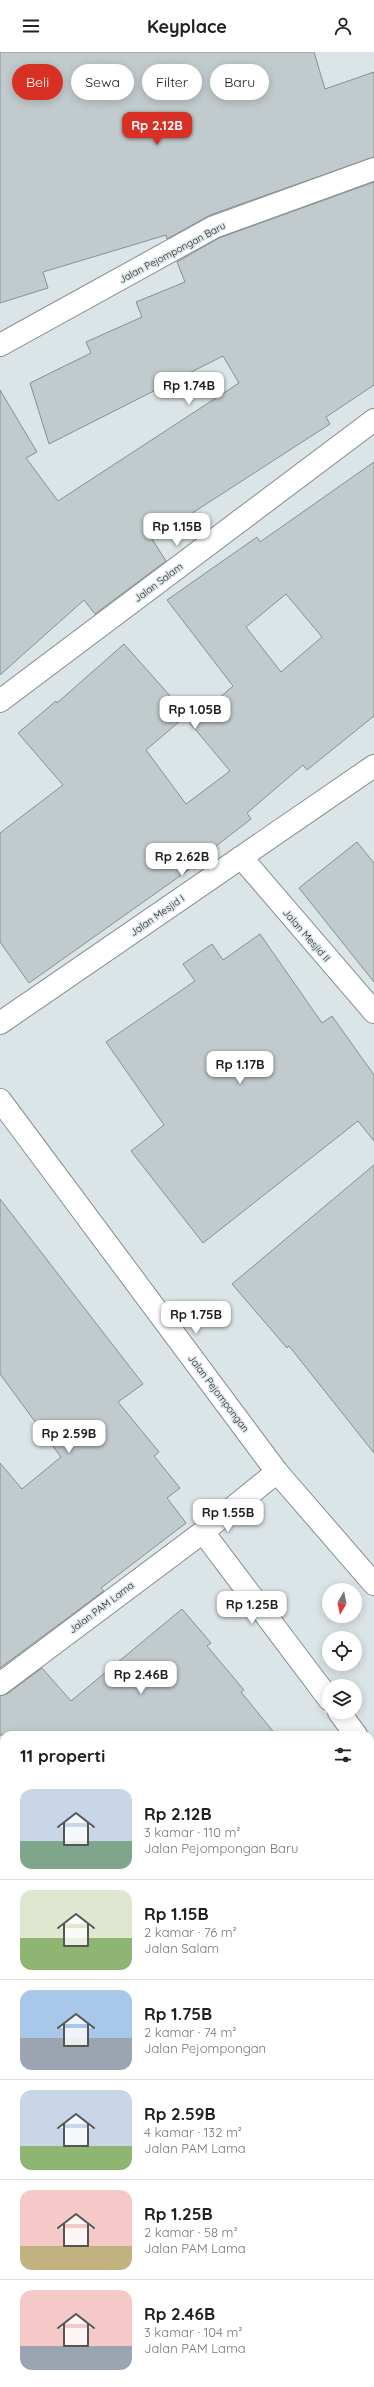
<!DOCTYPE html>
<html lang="id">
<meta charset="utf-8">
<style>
:root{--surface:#fff;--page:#f6f6f6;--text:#202124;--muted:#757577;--line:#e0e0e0;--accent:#d93025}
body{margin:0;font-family:Quicksand,sans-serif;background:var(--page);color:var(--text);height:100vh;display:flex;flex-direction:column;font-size:15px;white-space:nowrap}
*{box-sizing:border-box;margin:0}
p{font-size:13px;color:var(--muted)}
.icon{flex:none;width:22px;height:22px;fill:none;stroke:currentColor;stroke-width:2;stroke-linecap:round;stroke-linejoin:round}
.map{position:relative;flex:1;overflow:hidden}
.drawer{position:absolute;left:0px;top:1679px;width:374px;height:656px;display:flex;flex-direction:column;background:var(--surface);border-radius:12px 12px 0 0;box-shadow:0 2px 10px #0003}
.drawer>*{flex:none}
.top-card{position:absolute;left:12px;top:12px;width:350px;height:36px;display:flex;gap:8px}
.needle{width:26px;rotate:190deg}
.buttons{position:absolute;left:322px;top:1531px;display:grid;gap:8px}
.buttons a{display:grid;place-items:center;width:40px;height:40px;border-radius:50%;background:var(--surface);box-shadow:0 2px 10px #0003;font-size:20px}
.price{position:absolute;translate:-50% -34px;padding:0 9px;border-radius:8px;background:#fff;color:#222;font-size:13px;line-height:26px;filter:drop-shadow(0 1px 2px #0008)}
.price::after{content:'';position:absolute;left:50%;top:24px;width:12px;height:9px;margin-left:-6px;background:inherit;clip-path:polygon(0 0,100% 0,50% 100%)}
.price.selected{background:var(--accent);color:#fff}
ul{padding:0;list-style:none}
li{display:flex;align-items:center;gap:12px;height:100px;padding:0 20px}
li+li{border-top:1px solid var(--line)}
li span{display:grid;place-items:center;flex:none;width:112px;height:80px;border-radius:12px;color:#555}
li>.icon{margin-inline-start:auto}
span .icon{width:48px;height:48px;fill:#fffc;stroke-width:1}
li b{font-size:17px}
h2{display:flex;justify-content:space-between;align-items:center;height:48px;padding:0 20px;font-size:17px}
.tag{padding:0 14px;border-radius:18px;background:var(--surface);box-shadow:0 2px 10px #0003;font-size:14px;line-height:36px}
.tag.selected{background:var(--accent);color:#fff}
header{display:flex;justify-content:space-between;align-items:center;height:52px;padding:0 20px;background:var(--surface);font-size:18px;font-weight:700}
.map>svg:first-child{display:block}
.building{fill:#c1cacc;stroke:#879091;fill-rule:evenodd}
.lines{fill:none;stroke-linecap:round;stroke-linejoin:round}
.minor-casing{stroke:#858e8f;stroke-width:24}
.tertiary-casing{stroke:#858e8f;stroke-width:24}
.primary-casing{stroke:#397f88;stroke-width:24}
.minor{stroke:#fff;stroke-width:22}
.tertiary{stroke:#fff;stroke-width:22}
.primary{stroke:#8eced6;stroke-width:22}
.labels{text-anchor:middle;stroke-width:3;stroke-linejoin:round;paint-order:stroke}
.street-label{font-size:10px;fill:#26292a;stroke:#dbe4e6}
</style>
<header><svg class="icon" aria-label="menu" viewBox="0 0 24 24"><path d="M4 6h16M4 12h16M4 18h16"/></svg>Keyplace<svg class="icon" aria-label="person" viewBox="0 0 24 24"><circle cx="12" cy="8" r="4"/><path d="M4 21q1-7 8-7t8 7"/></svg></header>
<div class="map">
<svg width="374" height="2335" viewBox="0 0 374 2335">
<rect width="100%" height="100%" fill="#dbe4e6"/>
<path class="building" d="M0,0H314L325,37L374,20V105L210,163L167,187L166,183L43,220L48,236L0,251Z
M374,130V333L326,365L330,372L152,487L166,509L95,562L84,548L0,623V338L37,400L26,406L58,449L239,331L223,304L49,392L30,331L91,301L86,290L142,265L136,250L185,230L177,210L219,186Z
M374,410V664L307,718L303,713L247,761L251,767L216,794L218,797L29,931L0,890V781L63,733L18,681L56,649L57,651L124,592L187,663L146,698L186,752L230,719L190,671L233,634L167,548L257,485L260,490ZM286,542L322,585L281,620L246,575Z
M357,790L374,811V930L299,836Z
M260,882L322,971L332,964L374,1023V1089L358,1069L203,1191L131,1099L164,1073L106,990L195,929L183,912L212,892L223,908Z
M374,1113V1401L289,1294L287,1296L232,1232Z
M0,1147L143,1332L118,1350L159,1400L154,1404L180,1436L167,1446L186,1471L101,1536L104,1539L101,1541L0,1616V1411L22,1437L61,1405L0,1322Z
M182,1557L211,1591L207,1594L244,1638L241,1640L276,1683H0V1644L7,1642L42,1616L71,1649Z"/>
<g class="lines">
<defs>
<path id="minor" d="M0,293L214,175L374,117
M0,649L374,368
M241,805L374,960
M0,971L374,714
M203,1480L329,1647
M0,1632L203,1480L277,1420
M339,1660L356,1683
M370,1701L374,1706
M0,1744L4,1748
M0,1854L4,1851
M0,1890L4,1895
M42,2331L45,2335
M308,2331L311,2335"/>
<path id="tertiary" d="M0,1048L277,1420L374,1532"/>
<path id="primary" d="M370,1979L374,1975
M370,2047L374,2044
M0,2277L4,2274
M2,2335L8,2331"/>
</defs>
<use href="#minor" class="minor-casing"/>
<use href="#tertiary" class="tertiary-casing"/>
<use href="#primary" class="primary-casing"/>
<use href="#minor" class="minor"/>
<use href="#tertiary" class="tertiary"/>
<use href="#primary" class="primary"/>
</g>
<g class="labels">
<g class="street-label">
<text transform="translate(172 200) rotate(-28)" y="4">Jalan Pejompongan Baru</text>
<text transform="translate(158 530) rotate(-37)" y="4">Jalan Salam</text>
<text transform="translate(157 863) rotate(-35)" y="4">Jalan Mesjid I</text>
<text transform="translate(307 883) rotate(49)" y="4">Jalan Mesjid II</text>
<text transform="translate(219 1341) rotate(53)" y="4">Jalan Pejompongan</text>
<text transform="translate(101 1555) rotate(-37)" y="4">Jalan PAM Lama</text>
</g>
</g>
</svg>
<div class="buttons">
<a><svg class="needle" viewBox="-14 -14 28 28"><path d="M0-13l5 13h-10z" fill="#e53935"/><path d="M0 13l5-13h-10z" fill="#757577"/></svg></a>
<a><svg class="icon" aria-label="locate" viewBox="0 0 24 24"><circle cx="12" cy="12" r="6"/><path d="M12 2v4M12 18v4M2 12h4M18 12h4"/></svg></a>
<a><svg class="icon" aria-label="layers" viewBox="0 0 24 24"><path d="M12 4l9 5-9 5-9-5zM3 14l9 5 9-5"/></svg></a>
</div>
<b class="price selected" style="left:157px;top:94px">Rp 2.12B</b>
<b class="price" style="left:189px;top:354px">Rp 1.74B</b>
<b class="price" style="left:177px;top:495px">Rp 1.15B</b>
<b class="price" style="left:195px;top:678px">Rp 1.05B</b>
<b class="price" style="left:182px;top:825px">Rp 2.62B</b>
<b class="price" style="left:240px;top:1033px">Rp 1.17B</b>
<b class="price" style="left:196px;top:1283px">Rp 1.75B</b>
<b class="price" style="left:69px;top:1402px">Rp 2.59B</b>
<b class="price" style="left:228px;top:1481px">Rp 1.55B</b>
<b class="price" style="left:252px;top:1573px">Rp 1.25B</b>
<b class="price" style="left:141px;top:1643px">Rp 2.46B</b>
<div class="top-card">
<a class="tag selected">Beli</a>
<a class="tag">Sewa</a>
<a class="tag">Filter</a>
<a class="tag">Baru</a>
</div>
<section class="drawer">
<h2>11 properti<svg class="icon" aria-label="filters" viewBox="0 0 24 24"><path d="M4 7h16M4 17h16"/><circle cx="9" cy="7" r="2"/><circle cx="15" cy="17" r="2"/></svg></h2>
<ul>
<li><span style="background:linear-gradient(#c9d6e8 65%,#7fa58c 0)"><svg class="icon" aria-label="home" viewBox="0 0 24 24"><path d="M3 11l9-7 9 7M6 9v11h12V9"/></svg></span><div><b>Rp 2.12B</b><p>3 kamar · 110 m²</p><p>Jalan Pejompongan Baru</p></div></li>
<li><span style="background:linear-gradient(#dfe7d0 60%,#8fb573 0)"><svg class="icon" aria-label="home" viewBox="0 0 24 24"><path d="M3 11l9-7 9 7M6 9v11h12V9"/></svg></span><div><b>Rp 1.15B</b><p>2 kamar · 76 m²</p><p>Jalan Salam</p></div></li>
<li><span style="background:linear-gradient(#a9c7e8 60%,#9aa5b1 0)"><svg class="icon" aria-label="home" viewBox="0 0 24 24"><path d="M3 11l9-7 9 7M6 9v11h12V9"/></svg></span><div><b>Rp 1.75B</b><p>2 kamar · 74 m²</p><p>Jalan Pejompongan</p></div></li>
<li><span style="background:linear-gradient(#c9d6e8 70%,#8fb573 0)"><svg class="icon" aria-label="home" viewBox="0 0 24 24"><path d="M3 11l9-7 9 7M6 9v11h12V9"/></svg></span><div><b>Rp 2.59B</b><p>4 kamar · 132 m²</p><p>Jalan PAM Lama</p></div></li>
<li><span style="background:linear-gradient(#f6c9c9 70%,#c2b280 0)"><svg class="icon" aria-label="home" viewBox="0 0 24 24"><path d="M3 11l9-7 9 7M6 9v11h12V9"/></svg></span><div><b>Rp 1.25B</b><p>2 kamar · 58 m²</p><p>Jalan PAM Lama</p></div></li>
<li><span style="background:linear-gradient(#f6c9c9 70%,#9aa5b1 0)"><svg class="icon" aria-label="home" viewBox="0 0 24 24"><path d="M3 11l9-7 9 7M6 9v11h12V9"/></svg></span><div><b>Rp 2.46B</b><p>3 kamar · 104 m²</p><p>Jalan PAM Lama</p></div></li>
</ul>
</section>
</div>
